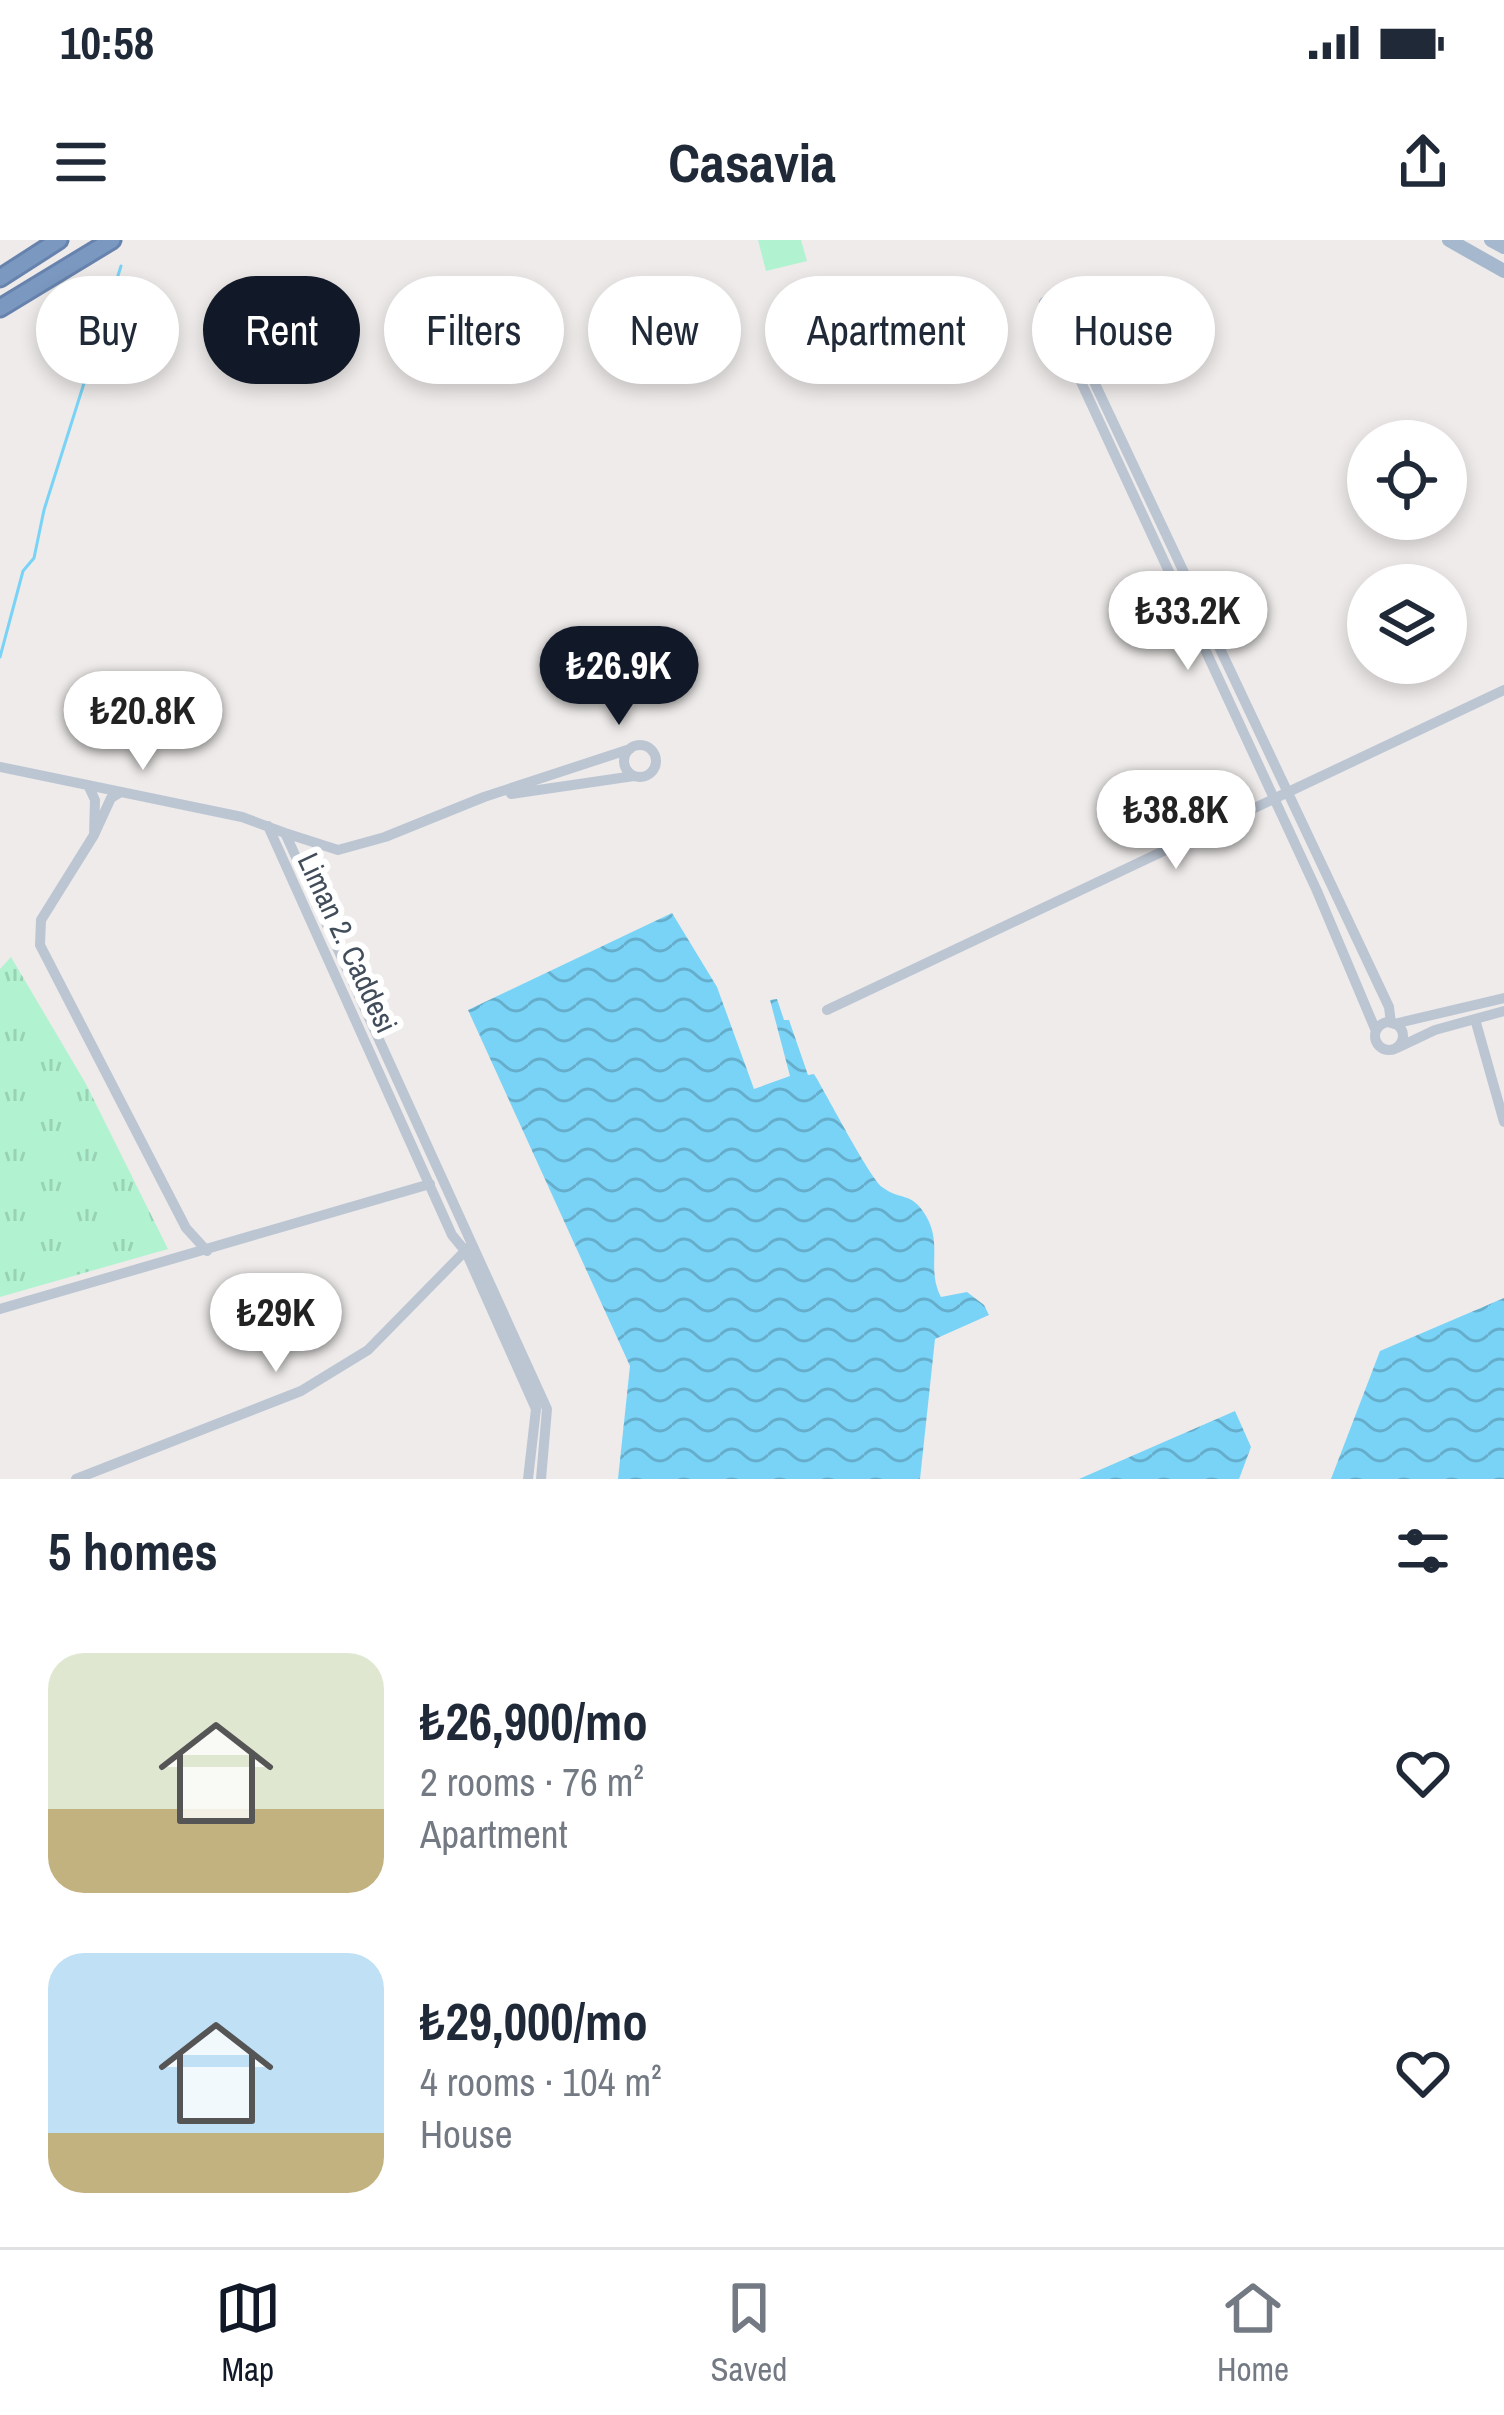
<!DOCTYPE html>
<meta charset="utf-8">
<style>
:root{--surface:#fff;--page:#f6f6f7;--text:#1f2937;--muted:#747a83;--line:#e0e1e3;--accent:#111827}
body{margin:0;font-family:"Archivo Narrow",sans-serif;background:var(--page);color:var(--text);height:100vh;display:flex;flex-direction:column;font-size:45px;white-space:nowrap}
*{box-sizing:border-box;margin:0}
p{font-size:39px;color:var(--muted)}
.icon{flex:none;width:66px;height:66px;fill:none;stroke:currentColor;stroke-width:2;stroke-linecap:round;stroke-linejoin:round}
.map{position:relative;height:1239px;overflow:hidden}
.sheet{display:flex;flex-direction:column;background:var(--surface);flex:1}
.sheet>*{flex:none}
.top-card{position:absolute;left:36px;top:36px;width:1434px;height:108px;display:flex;gap:24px}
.controls{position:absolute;left:1347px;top:180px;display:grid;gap:24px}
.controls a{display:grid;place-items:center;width:120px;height:120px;border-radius:50%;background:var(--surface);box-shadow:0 6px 18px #0003;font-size:60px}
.price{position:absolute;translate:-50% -102px;padding:0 27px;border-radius:42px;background:#fff;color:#222;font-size:39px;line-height:78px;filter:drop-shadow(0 3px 6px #0008)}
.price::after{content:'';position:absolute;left:50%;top:72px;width:36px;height:27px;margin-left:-18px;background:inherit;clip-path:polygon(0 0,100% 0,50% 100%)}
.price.current{background:var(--accent);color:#fff}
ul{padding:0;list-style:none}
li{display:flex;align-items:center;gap:36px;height:300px;padding:0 48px}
li span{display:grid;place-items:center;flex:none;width:336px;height:240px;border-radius:36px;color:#555}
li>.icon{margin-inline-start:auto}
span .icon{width:144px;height:144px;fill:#fffc;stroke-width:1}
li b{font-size:51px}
h2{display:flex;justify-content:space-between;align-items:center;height:144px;padding:0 48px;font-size:51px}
.chip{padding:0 42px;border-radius:54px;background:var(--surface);box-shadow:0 6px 18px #0003;font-size:42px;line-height:108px}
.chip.current{background:var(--accent);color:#fff}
.status{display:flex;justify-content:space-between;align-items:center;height:84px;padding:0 60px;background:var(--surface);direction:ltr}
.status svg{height:33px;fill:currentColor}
header{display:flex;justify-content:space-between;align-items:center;height:156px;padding:0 48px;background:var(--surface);font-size:54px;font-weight:800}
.dock{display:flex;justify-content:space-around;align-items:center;height:168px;border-top:3px solid var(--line);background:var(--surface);font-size:33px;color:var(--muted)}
.dock a{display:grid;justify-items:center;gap:6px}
.dock .current{color:var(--accent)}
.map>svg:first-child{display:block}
.grass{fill:url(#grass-tufts)}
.pitch{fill:#b1f3d0}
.water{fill:url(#water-waves)}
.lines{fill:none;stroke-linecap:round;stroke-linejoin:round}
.stream{stroke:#79d3f6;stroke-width:3}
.highway-casing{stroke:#6783ad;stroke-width:21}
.minor{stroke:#bcc6d3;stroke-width:10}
.major{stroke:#a6b8ce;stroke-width:14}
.highway{stroke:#7b98c1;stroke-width:15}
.labels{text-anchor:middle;stroke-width:12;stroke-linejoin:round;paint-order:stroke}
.street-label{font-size:30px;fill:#414d5a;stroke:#fff}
</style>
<div class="status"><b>10:58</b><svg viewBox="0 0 49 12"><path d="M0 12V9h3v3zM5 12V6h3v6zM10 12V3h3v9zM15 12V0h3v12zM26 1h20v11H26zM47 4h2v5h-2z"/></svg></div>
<header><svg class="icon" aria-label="menu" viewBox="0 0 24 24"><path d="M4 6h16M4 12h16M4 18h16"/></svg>Casavia<svg class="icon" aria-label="share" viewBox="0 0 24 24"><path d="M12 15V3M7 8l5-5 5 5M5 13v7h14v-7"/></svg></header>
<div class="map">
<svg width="1504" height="1239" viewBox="0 0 1504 1239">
<defs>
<pattern id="grass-tufts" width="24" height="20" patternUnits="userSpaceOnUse" patternTransform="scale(3)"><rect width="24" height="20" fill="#b1f3d0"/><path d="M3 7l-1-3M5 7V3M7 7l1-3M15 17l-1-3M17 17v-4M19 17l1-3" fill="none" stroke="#99d2b5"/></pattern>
<pattern id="water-waves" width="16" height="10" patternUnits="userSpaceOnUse" patternTransform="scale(3)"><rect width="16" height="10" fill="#79d3f6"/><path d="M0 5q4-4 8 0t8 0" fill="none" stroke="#65adca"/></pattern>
</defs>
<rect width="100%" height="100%" fill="#eeebea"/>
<path class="grass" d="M11,717L86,844L168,1009L0,1057V729Z"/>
<path class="pitch" d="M758,0H801L807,21L766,31Z"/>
<path class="water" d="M672,673L717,747L754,849L790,836L770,760L777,759L784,780H789L808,835L814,834C827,855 868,935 882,947C900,961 912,951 926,976C943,1005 926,1028 941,1057L967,1052L984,1065L989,1075L935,1099L920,1239H618L630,1126L468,770Z
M1504,1058V1239H1331L1380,1111Z
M1235,1171L1251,1207L1239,1239H1079Z"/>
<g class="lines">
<path class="stream" d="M0,417L23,331L34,318L44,270L121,26"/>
<defs>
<path id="highway" d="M0,38L59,0
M0,68L112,0"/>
</defs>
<use href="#highway" class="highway-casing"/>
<path class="minor" d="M624 521a16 16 0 1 1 32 0a16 16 0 1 1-32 0Z
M0,527L242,577L285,593L547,1169L541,1239
M88,545L95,560L94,595L111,558L121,552
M511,554L634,536
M268,586L452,995L466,1012L536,1169L528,1239
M285,593L338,610L385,597L484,557L630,509
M94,595L41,680L40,705L186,988L207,1011
M827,770L1504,450
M1475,779L1504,882
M1375 796a14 14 0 1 1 28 0a14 14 0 1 1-28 0Z
M1394,784L1504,758
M1376,791L1317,651L1044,62L1054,57L1389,767L1391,783
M1397,808L1435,790L1504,771
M0,1069L430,944
M76,1239L301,1151L368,1110L469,1007"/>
<path class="major" d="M1449,0L1504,31
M1491,0L1504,7"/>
<use href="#highway" class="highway"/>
</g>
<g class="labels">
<g class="street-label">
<text transform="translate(347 703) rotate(65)" y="10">Liman 2. Caddesi</text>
</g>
</g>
</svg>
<div class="controls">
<a><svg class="icon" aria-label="locate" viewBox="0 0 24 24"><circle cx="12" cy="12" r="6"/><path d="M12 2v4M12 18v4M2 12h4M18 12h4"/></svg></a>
<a><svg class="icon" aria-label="layers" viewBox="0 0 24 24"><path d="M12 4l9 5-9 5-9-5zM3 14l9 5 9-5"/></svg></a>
</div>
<b class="price" style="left:1188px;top:433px">₺33.2K</b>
<b class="price current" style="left:619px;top:488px">₺26.9K</b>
<b class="price" style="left:143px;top:533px">₺20.8K</b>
<b class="price" style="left:1176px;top:632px">₺38.8K</b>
<b class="price" style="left:276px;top:1135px">₺29K</b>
<div class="top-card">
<a class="chip">Buy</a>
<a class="chip current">Rent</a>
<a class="chip">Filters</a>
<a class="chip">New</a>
<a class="chip">Apartment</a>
<a class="chip">House</a>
</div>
</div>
<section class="sheet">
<h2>5 homes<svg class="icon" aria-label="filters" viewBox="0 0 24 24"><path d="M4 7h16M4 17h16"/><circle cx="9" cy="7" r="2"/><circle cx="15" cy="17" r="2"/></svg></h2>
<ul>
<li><span style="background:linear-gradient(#dfe7d0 65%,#c2b280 0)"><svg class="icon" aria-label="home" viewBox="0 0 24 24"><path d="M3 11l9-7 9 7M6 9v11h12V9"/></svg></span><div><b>₺26,900/mo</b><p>2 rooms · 76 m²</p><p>Apartment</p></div><svg class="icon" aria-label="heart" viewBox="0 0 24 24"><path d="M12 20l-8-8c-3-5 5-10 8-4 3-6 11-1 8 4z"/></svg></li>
<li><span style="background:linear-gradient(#bfe0f5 75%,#c2b280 0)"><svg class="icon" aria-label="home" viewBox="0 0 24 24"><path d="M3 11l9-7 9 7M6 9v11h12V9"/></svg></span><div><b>₺29,000/mo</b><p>4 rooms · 104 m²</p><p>House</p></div><svg class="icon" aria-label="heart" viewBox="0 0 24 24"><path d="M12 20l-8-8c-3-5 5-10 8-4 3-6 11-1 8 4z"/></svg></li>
</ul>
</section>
<nav class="dock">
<a class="current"><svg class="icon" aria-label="map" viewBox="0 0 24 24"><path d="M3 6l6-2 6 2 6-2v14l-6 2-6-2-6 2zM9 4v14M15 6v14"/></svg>Map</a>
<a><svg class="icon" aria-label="saved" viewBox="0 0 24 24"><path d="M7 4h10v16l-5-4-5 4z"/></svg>Saved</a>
<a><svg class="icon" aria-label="home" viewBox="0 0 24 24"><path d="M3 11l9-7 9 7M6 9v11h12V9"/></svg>Home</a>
</nav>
